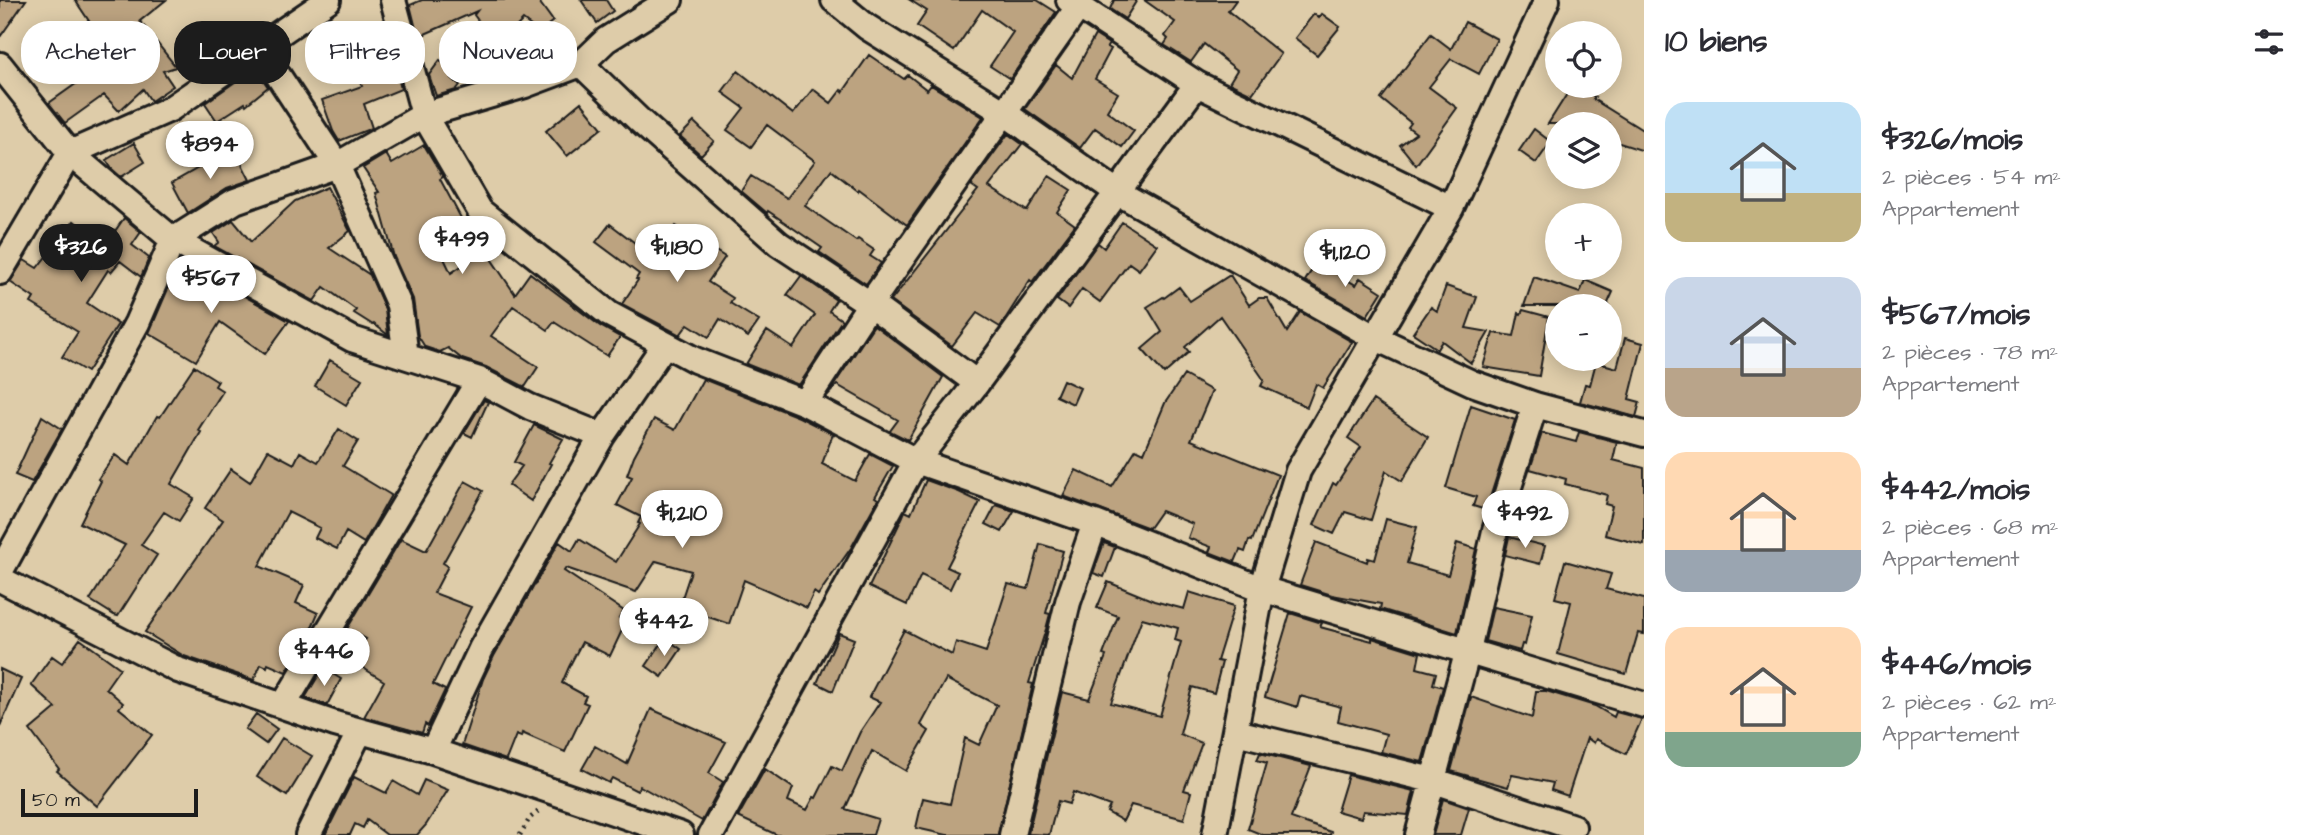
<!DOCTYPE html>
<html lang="fr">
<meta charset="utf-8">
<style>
:root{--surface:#fff;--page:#f2f2f3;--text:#2b2b33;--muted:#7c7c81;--accent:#1c1c1c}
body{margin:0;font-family:"Architects Daughter",sans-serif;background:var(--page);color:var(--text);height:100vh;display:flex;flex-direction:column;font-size:26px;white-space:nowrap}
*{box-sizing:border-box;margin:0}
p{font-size:23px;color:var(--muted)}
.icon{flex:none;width:38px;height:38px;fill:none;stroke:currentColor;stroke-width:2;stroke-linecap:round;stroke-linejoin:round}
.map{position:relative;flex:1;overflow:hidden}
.side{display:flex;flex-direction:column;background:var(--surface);width:665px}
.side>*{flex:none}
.guide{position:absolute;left:21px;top:21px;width:665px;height:63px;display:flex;gap:14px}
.buttons{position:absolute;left:1545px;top:21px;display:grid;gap:14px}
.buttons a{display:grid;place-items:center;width:77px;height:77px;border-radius:50%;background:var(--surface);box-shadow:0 4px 18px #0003;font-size:35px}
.scale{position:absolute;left:21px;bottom:18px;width:177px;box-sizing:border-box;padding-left:7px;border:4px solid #1c1c1c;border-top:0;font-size:19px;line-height:24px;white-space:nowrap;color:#1c1c1c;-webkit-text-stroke:5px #decca9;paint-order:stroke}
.price{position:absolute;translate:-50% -60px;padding:0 16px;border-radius:24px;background:#fff;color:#222;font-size:23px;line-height:46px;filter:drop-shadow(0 2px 4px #0008)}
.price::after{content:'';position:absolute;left:50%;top:42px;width:21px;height:16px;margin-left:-10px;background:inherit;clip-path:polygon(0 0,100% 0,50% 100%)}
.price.current{background:var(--accent);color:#fff}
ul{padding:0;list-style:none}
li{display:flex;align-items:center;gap:21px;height:175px;padding:0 21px}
li span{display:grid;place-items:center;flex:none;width:196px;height:140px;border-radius:21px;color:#555}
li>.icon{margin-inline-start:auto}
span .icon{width:84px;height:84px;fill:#fffc;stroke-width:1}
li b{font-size:30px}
h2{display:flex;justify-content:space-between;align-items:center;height:84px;padding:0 21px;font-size:30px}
.pill{padding:0 24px;border-radius:28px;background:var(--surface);box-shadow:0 4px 18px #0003;font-size:24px;line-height:63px}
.pill.current{background:var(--accent);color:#fff}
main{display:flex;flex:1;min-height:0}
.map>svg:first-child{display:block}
.building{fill:#bca380;stroke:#1c1c1c;stroke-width:2;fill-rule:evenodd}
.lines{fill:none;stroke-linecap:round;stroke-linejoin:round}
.street-casing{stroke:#1c1c1c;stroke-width:30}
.path{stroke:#1c1c1c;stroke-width:4.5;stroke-dasharray:2 5;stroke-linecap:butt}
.street{stroke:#decca9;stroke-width:24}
</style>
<main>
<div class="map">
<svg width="1644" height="835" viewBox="0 0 1644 835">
<rect width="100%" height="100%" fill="#decca9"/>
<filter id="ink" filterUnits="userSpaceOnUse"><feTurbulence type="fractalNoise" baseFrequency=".0143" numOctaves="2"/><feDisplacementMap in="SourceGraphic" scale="14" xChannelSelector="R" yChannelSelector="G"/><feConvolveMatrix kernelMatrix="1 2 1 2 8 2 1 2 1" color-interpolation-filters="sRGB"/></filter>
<g filter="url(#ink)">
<path class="building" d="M0,0H26L0,37Z
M75,0H166L140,21L176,67L163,71L173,86L151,101L143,89L119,111L104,95L65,123L49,103L77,83L67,69L103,42Z
M422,0H543L540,3L553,21L539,32L523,20L517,26L528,40L505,57L474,15L477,11L418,37L410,5Z
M581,0H606L613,11L597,23Z
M910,0H1037L1056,12L1010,79L990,66L1013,32L982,10L954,51L917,26L927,11Z
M1114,0H1137L1125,19L1110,9Z
M1144,0H1236L1228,11L1281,54L1252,94L1229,83L1237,70L1204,44L1191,62L1164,45L1168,39L1165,36L1175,22Z
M1314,14L1319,18L1322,14L1340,27L1317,55L1295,38Z
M1465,22L1497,39L1479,74L1451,59L1429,87L1457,108L1416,165L1400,145L1416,133L1408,127L1411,123L1381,99L1431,34L1451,49Z
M1095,35L1109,44L1107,47L1111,49L1095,79L1118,93L1107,111L1134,131L1122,147L1095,128L1080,148L1025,109L1056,65L1072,78Z
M869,55L904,79L908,75L927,90L931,85L983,117L907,225L859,189L858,191L831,170L805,206L856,241L858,239L874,250L870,256L881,263L866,284L819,252L822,248L768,211L767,213L741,191L751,176L787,198L815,161L767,125L751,147L727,130L744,108L722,92L738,71L793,114L813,89L831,103L841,90L843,92Z
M440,60L456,72L451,78L460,85L456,90L436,96L429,75Z
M390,66L393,74L397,73L401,89L364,104L372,128L339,141L333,131L322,100L362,86L359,78Z
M255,68L268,87L246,105L245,103L217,121L205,103Z
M1572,86H1577L1595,97L1593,99L1644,131V151L1610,140V124H1548Z
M581,102L602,128L567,156L546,131Z
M694,122L714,141L701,155L680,136Z
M1534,129L1551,142L1536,163L1519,151Z
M1008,134L1022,144L989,187L1027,211L1049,176L1071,190L1057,212L1075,225L1032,282L1030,280L1000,327L977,313L952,346L891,301L978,190L971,185Z
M134,143L145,162L121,177L112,169L106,160Z
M424,145L443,177L440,179L461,218L432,233L451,273L485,250L515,294L530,273L600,326L620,337L607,356L554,322L548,330L513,306L491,336L538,367L525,387L486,367L462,359L448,348L440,352L425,347L418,336L413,299L394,257L376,193L379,192L363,168L386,154L392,164Z
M223,154L227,159L237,154L250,180L227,188L188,213L172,183Z
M327,187L350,231L329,248L370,275L385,309L388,335L374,324L373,325L354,313L356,310L324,287L314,301L214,246L219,242L213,233L233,220L251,242L295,201Z
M124,218L141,232L132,245L149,258L141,277L120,261L111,272L108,270L87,303L118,324L87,372L62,357L78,332L31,303L34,298L10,282L24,260L37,268L74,221L102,243L110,232L113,234Z
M1122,222L1157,245L1139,270L1129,263L1100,302L1082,289L1068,308L1057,300L1098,243L1104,248Z
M610,224L655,258L676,226L725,257L708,282L733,298L730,303L759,321L748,337L720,319L709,337L688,324L680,335L622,304L638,280L636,279L639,274L596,242Z
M180,261L227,289L226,286L289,321L265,354L220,322L196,361L149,333Z
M1317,262L1356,285L1360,278L1382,292L1367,316L1305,281Z
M1230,275L1249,305L1259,298H1267L1287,332L1300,312L1352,342L1323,388L1316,384L1307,407L1261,386L1264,380L1220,316L1185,347L1189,352L1164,374L1142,349L1162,332L1147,307L1163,297L1164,298L1179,287L1190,301Z
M801,276L836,300L829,311L842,320L799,385L746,364L767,331L793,348L815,315L787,295Z
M1534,277L1580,293L1585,280L1613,292L1608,303L1609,306H1524Z
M1446,286L1477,297L1466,328L1489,332L1471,363L1442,341L1437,349L1413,333L1431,307L1437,311Z
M1523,310L1549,317L1539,376L1483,367L1493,333L1514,336L1519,313L1521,314Z
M874,325L943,377L908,440L890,431L898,420L837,385L826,397Z
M1625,338L1643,343L1629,399L1640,402L1636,417L1580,402L1585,384L1590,385L1596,362L1617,368Z
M330,360L362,379L346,405L315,386Z
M194,366L218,381L215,386L223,391L198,430L201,432L171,484L194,498L179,521L164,512L141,545L157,555L118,616L114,615L90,600L125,545L80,523L101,481L98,479L115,455L129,465L157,416L160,417Z
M1184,375L1212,391L1191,440L1278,475L1252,541L1249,540L1245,552L1240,550L1235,562L1209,552L1211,547L1188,538L1193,524L1161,511L1149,528L1063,496L1076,470L1112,487L1136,449L1144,453L1165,403Z
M703,379L799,417L833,434L822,464L855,481L870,454L893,466L875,497L878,499L851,548L818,595L814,592L807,608L744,580L729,624L679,607L691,571L656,561L636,592L566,568L564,571L624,611L619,618L626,622L610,656L582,642L569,667L562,683L586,696L583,702L588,704L565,752L522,733L521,737L516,735L506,760L462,745L483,679L494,656L559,542L572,551L579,539L616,562L640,524L638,523L641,517L617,505L632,477L627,475L634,456L654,419L675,430Z
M1063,380L1080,388L1073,404L1056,396Z
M484,400L488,402L472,437L464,433Z
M1373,400L1428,437L1402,481L1386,471L1371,520L1345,512L1334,534L1314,525L1333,483L1336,485L1361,447L1348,438Z
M1471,405L1515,420L1486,510L1473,506L1476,497L1446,488Z
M42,416L62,429L32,482L15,475Z
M534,425L563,439L549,463L551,464L531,501L508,485L522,466L514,462Z
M339,429L358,441L343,466L391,495L364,543L346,532L337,549L315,538L320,528L288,512L259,566L304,585L296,603L318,613L308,636L286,672L268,664L267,667L261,664L254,680L184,656L145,632L223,520L205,508L231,469L250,482L268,450L294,464L300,452L318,462Z
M1579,432L1617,442L1613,460L1644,468V545L1605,535L1612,506L1605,504L1607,495L1565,484L1566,479L1530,469L1542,433L1576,442Z
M926,480L959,492L980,502L947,567L958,572L950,589L921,575L907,605L869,587L903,516L905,511L911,514Z
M465,481L483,491L443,563L448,566L434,593L471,607L433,684L445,690L428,726L425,724L422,733L364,717L384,681L352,661L366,639L347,629L401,539L426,551Z
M996,505L1014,511L1002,532L986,524Z
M1386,519L1417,527L1407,563L1448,575L1457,543L1476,549L1457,633L1380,609L1381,604L1332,595L1300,585L1316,542L1367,562L1368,558L1375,560Z
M1509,537L1545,546L1540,564L1505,555Z
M1104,543L1115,547L1104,577L1093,573Z
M1040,544L1063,551L1046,613L1050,614L1046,629L1029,683L1033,684L998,835H947L916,828L923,798L950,804L965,738L979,745L997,705L946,679L921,725L929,731L906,771L872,751L845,809L878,819L873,835H777L738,817L765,769L793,788L788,801L807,810L814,797L816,798L832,766L842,771L860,732L880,702L869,697L904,630L952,655L956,642L986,652L1008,584L1028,589Z
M1565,561L1611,574L1606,589L1644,599V634L1638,633L1626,674L1558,654L1571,602L1555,598Z
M1108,582L1154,601L1184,609L1189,592L1234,606L1217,661L1222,662L1214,693L1192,687L1180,734L1202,743L1184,790L1191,792L1184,819L1131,805L1123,821L1107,812L1110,806L1073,792L1069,804L1058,801L1049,835L1028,834L1062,692L1089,699L1106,656L1103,655L1118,616L1097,608ZM1142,618L1178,628L1175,640L1181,642L1160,716L1111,703Z
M1493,607L1532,615L1525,645L1522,644L1520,651L1485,641Z
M1290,613L1322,623L1320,627L1372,641V638L1420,653L1417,668L1436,673L1433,684L1443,687L1422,762L1381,752L1386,734L1338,721L1341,707L1300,696L1297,707L1265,697Z
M839,633L854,639L833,691L817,683Z
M665,638L681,649L662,677L646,666Z
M80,639L120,668L106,688L123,703L119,708L152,735L97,806L57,771L59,769L30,730L56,708L31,685L52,656L62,663Z
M323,668L341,679L327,705L305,698Z
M0,669L21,679L0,726Z
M1536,691H1546L1595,706L1614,717L1616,712L1642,719L1626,754L1596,739L1594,743L1587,738L1568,796L1551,790L1553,783L1512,775L1508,787L1451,771L1471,697L1532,718Z
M651,709L726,742L709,773L723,782L702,821L640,786L637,791L612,778L609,783L582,769L595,746L627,764Z
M256,714L277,729L266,744L245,729Z
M282,738L312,756L287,796L257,777Z
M1260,753L1311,766L1291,818L1331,832L1330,835H1263L1248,829L1267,763L1257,760Z
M1348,775L1414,791L1408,815L1363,811L1361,818L1337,811Z
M354,777L386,793L393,781L417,795L424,780L448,790L426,825L417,835H387L367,820L363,828L355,824L350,835H325Z
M1443,799L1469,808L1461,835H1433Z"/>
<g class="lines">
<defs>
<path id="street" d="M393,0L424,115L480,211L609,314L695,360L805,403L916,461L1095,523L1262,589L1644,705
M834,0L867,27L1003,112L1117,192L1376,338L1472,383L1535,405L1644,434
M1069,0L1197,84L1451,208
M260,48L337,165L399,305L406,356
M581,64L640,121L779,244L870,304L977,383
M0,65L70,153L173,240L352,339L479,380L530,407L602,436
M0,272L70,153L170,109L328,0
M805,403L870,304L1079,6
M0,572L137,323L173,240L235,201L337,165L424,115L525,85L581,64L606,40L670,0
M0,579L178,670L335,724L433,751L681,835
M283,706L479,380
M1236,732L1432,780L1573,827
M433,751L481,649L602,436L665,344
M308,835L360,731
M711,835L916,461L977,383L1197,84
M1012,835L1068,602L1095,523
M1215,835L1262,589L1298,471L1451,208L1547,0
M1418,835L1468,650L1495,531L1535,405"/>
</defs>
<use href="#street" class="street-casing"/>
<path class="path" d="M520,835L530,818L540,810"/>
<use href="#street" class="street"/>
</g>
</g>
</svg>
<div class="buttons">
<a><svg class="icon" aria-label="locate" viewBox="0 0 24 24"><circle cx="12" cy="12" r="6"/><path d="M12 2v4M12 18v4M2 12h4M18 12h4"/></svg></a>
<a><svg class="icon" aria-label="layers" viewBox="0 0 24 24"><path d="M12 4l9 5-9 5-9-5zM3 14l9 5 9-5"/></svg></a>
<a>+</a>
<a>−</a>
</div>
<div class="scale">50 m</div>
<b class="price" style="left:210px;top:181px">$894</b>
<b class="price" style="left:462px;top:276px">$499</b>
<b class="price current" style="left:81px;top:284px">$326</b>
<b class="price" style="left:677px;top:284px">$1,180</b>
<b class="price" style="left:1345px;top:289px">$1,120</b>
<b class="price" style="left:211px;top:315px">$567</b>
<b class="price" style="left:682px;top:550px">$1,210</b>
<b class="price" style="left:1525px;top:550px">$492</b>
<b class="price" style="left:664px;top:658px">$442</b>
<b class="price" style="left:324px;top:688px">$446</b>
<div class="guide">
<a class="pill">Acheter</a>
<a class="pill current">Louer</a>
<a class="pill">Filtres</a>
<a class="pill">Nouveau</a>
</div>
</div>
<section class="side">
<h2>10 biens<svg class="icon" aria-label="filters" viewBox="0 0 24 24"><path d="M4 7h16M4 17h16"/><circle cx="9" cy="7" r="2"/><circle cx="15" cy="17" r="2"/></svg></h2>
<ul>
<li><span style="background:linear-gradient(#bfe0f5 65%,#c2b280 0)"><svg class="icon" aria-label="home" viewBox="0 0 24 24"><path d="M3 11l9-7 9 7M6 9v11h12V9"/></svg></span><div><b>$326/mois</b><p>2 pièces · 54 m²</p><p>Appartement</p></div></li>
<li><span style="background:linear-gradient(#c9d6e8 65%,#b9a48a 0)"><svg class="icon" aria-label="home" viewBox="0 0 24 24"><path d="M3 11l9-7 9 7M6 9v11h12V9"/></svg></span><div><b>$567/mois</b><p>2 pièces · 78 m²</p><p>Appartement</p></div></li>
<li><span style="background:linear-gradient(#ffd9b3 70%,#9aa5b1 0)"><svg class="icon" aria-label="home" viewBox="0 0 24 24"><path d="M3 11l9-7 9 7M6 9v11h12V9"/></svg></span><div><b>$442/mois</b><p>2 pièces · 68 m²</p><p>Appartement</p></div></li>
<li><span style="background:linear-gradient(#ffd9b3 75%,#7fa58c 0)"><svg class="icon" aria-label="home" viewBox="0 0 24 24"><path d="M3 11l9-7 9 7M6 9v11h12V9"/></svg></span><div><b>$446/mois</b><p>2 pièces · 62 m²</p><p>Appartement</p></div></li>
</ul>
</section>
</main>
